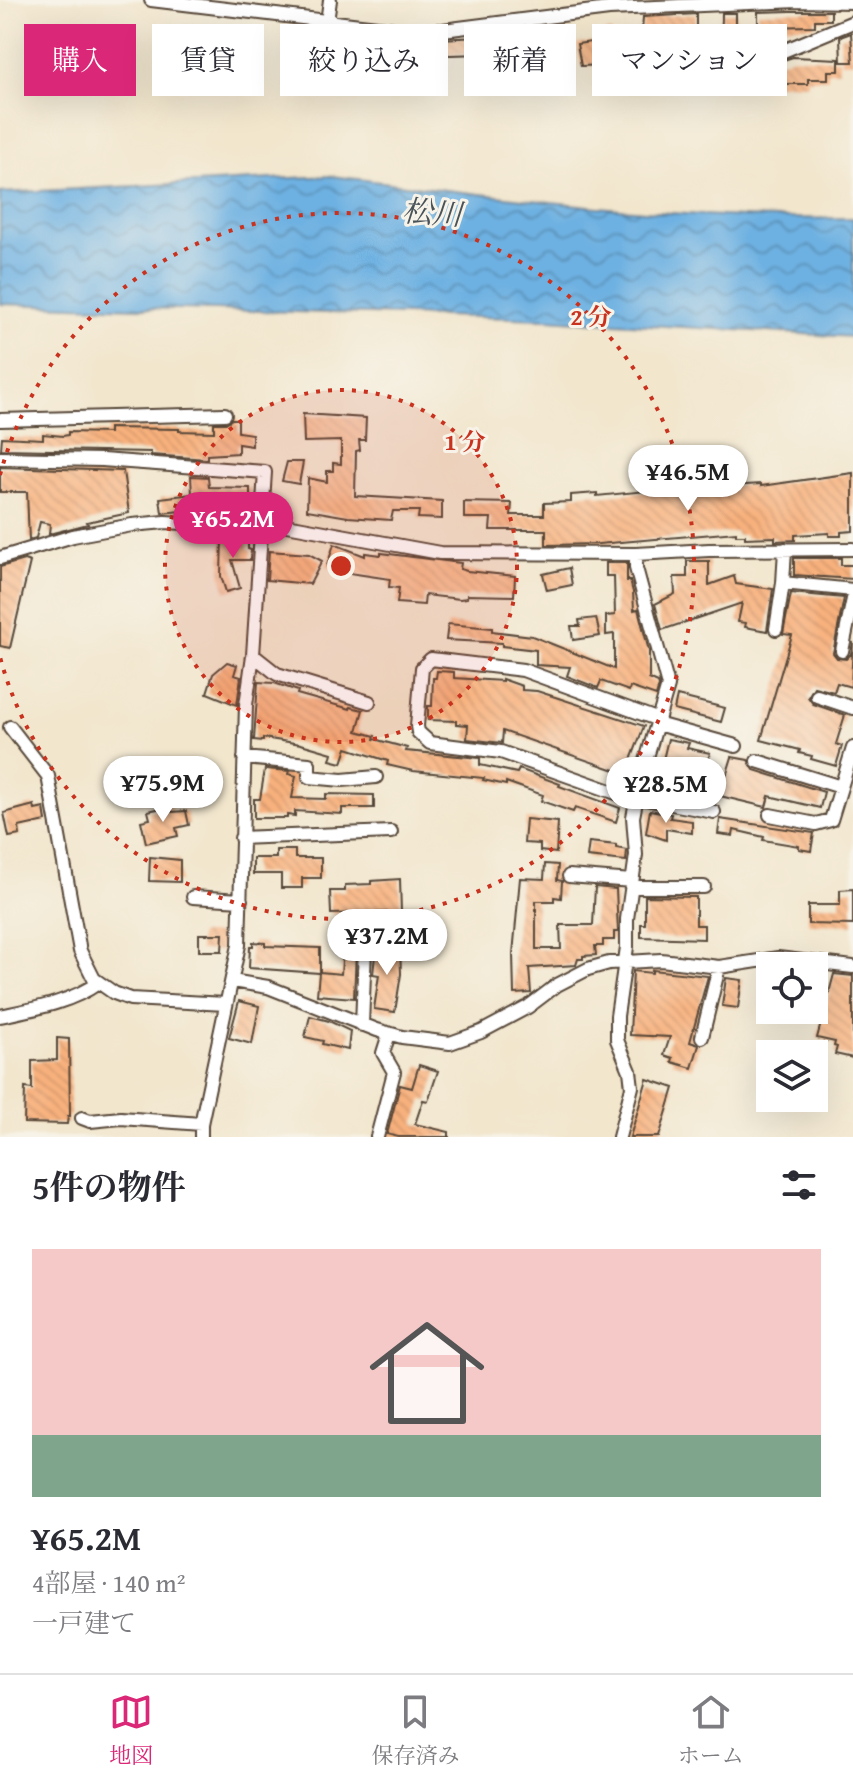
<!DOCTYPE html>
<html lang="ja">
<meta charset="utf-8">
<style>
:root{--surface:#fff;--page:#f2f2f3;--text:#2b2b33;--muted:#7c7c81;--line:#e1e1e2;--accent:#db2777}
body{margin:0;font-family:"Gentium Book Plus","Noto Serif JP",serif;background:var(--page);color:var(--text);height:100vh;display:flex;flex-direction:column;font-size:30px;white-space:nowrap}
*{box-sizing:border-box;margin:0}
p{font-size:26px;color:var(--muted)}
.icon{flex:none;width:44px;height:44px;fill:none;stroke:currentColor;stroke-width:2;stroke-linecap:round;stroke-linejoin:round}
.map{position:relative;height:1137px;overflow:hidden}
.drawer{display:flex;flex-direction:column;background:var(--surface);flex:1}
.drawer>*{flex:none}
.top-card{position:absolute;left:24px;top:24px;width:806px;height:72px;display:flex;gap:16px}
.tools{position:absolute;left:756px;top:952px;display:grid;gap:16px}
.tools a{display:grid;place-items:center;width:72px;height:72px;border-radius:0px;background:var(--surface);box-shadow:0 8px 32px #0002;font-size:40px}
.price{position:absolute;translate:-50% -68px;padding:0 18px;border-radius:28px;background:#fff;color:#222;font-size:26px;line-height:52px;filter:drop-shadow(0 2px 4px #0008)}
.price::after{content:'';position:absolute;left:50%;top:48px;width:24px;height:18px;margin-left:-12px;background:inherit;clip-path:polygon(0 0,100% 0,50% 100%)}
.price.selected{background:var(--accent);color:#fff}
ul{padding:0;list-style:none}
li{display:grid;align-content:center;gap:16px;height:424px;padding:0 32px}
li span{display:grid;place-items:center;height:248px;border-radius:0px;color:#555}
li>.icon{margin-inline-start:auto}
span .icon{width:144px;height:144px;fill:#fffc;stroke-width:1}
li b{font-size:34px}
h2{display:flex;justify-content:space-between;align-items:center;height:96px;padding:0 32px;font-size:34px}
.tag{padding:0 28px;border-radius:0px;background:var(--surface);box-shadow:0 8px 32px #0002;font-size:28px;line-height:72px}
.tag.selected{background:var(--accent);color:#fff}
.menu{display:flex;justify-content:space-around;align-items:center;height:112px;border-top:2px solid var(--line);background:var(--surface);font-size:22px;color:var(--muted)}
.menu a{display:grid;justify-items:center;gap:4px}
.menu .selected{color:var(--accent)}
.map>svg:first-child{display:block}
.water{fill:url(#water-waves);stroke:#546e80;stroke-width:2}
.building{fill:url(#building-back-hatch)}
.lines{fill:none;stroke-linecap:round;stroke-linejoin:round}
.street-casing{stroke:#564638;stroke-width:16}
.street{stroke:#fff;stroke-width:12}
.ring{fill:none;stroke:#c8321e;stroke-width:4;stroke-dasharray:4 8}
.labels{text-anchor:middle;stroke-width:6;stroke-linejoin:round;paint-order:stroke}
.water-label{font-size:30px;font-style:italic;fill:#4a5259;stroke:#f7f3e8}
.centre{fill:#c8321e;stroke:#f7f3e8;stroke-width:4}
.ring-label{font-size:24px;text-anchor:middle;font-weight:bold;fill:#c8321e;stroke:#f7f3e8;stroke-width:6;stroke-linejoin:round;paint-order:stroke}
</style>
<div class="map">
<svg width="853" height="1137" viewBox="0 0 853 1137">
<defs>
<pattern id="water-waves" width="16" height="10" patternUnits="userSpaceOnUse" patternTransform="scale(2)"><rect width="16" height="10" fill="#6db1e2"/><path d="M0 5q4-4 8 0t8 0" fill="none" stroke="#5b90b7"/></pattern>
<pattern id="building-back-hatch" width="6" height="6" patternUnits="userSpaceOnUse" patternTransform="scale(2)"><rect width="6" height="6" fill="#f8b17d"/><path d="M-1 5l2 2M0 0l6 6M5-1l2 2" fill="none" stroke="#d6986c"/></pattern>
</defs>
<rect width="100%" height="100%" fill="#f7f3e8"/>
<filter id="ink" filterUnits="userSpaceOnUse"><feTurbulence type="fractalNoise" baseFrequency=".0125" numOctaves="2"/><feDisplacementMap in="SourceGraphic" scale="16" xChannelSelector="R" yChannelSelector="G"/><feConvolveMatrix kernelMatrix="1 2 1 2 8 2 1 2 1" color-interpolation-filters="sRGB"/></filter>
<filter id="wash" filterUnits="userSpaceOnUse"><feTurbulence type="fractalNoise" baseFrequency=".006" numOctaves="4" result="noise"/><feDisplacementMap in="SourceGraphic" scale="32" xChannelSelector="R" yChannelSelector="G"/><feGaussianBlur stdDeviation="1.8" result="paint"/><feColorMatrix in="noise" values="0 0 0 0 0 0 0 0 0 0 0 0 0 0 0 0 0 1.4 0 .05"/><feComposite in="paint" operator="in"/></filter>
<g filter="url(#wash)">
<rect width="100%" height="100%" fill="#f2e6cd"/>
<path class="water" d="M332,176C505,197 679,222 853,218V337L546,319L0,304V193Z"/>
<g id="blocks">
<path class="building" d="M791,11H831V20H815V26L758,27V12Z
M722,13H736V28H769V42H742V55H721Z
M696,14V30H692V55H712V69H703V77H676V67H667L664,32H642L643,17Z
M526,29L527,36L566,30L569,49L516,62L514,53L450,55L420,51V40L479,37V34Z
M612,32V39H641L640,61L632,60V64L581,66L577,44L598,41V33Z
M851,33L853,62H841L840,37Z
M793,57L839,59V71H828V79H808V84H775V59L781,61Z
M303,414L366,418L365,440H359L360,450L356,451L355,496L442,501V519L418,518L419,511H393L391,520L348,517L307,510L308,478L327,482V471H333V463L341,464V441L304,442Z
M232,419H238V432L252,434V446L238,444V453L207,455V459L151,455V452L1,449L2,437L43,439V434L63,436L68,435V432L109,433V428L179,429V431L214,432V423H226Z
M287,462H303L299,484L282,481Z
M0,467L123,471L129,513L87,522L88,524L49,534L50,524L40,522L36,538L29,540L27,492H0Z
M853,473V531L841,532V536H829V533L795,535V540L775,541V537L745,538V535H736V532L598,544L546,545V530H490L491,518H464V502L512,503L511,515H544V503L571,502V495L597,493V496L676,488V494L702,493L731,488V486L761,484V486Z
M191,476L208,477L209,487L250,488V504H247V509L211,508L162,513L160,498L192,494Z
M222,537L248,538V549L251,550L250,560H232L240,588L226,592L221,576Z
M334,544L365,556V553L381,555V553L461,563L460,569L467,571L515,576L514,596L467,595V598L460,599L425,595L424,605L397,603L399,588L389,587L390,579L343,572L327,566Z
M269,551L309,554L322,561L310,584L267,580Z
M794,558H841V565H853V579L794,575Z
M24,560L30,562L10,648L0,646V567Z
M687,561H709V585L734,576L736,584L773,589L767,631L745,627L746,623L738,622L742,603L662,630L655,604L675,594L674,577H687Z
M606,563H627V581H630L633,592L634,610L638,609L649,651V679L658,683L659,686L656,696L630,687L629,691L601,681L598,688L567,676L570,667L536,665V650L502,646V643L446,640L448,624L492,628V631L532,636L614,669V634L606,635V616L615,615L614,576H606Z
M569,568L572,585L547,590L543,574Z
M791,593L844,598L833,653L837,658L846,659L851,654L853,642L851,687L837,683L834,692L814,687L808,697L813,704L845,715L836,744L842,746L836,766L811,759L812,756L799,753L800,750L761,740L792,635L783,634Z
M596,618L600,636L573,640L571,626H580L579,620Z
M227,662L237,665L234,675L241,677L237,705L207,693L213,674Z
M437,671L454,672V678L502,681V679L522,686V690L537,691L644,726L631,760L634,761L629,775L503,731L502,743L467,739L468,725L456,724V721L428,720V706H432L433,678H436Z
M258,682L274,683L298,691L297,694L350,709V707L363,710L357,731L375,736L374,739L407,748L406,751L480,758V765L517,773L519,769L560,784L559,786L620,808L616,822L575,808L573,812L541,801L543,795L506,782V785L483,780L484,778L413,771L387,765L388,761L347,748L342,763L330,760L332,753L301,744L263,738V741L254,740Z
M677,696L725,708L721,722L674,710Z
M668,739L689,743L687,748L710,753L698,793L653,779L656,767L661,768Z
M732,757L748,760L754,770L824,792L820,808L769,796L766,807L720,796Z
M265,769L290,771L289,774L296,776L292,798L326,799V794L374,795V808H342V814L295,811V816L287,815V818H254V799H260Z
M34,805L35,810L44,808L46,821L19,827L20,835L9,837L4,813Z
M171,806L172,812L186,811L189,825L176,828L178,836L146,843L141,821L150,819L148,811Z
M650,810L671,814L670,818L692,821V833L666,829V840L646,833Z
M526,819L558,822L556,853L540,851V844L524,843Z
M720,819L814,833L811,851L799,849V846L763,840L764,837L734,830L733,836L718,834Z
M589,842L616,845V848L627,850L626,861L587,857Z
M276,850H295V858H321V878H302V888H281V874H253V858H276Z
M150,857L180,860V882L149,881Z
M545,864L558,865L557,880L562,881L561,898L554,897V901H536V949H561L560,925H593L595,887L616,889L618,932H614V940H603V946H595L596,955L583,956V959H578L576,965L529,968L531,993L514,994L513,954L520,878L544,879Z
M400,879L401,912L331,914L330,891H345V885L371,884V881Z
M853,889V925L808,924V905H840V890Z
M645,896L696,897V925H704V939L641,937V924H645Z
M199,934H223L222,951H199Z
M253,942L265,943V946L320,948V972L341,974L343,949L356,950L354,998L317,995L319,973L249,968L250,946H253Z
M376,947H400L401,974L395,1012L374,1009L379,975L373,974Z
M652,970L708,976L690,1042L699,1045L692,1068L672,1062L673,1058L664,1055L670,1037L630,1035L633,971L652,973Z
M834,974L853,976V1058L835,1054L837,1047L834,1046L835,1042L817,1038Z
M726,978L742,980L738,1008L722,1006Z
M239,1001L259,1006L252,1044L229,1038Z
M310,1016L329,1021L350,1031L348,1050L322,1044L323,1041L305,1037Z
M57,1038L69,1039L70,1116H68L67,1124L24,1123L25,1088L32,1089V1061L57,1060Z
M419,1065L438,1071L428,1101L423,1100L415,1124L449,1132V1137H398L387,1134L400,1085L412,1088Z
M647,1079L674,1088L659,1137H630Z"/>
</g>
</g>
<g filter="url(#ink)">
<use href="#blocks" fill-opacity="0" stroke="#564638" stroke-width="2"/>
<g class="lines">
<defs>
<path id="street" d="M151,0L411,31L443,30L609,9L798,1L853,2
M327,22L330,0
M781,52L853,22
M0,420L225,414
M0,458L102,460L265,472L253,655L246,705L239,945L201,1124V1137
M785,549L783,583L853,590
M0,558L73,536L132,525L165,522L260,527L270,522L440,553L636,554L709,550L853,549
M776,629L783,583
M842,651L853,599
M253,655L277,674L369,702
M817,696L853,708
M659,720L523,670L431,659L422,668L417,726L418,732L430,743L501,752L619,794L714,812
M657,724L736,746
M10,727L48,776L80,951L94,979L114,993L130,999L226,1004
M244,758L309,764V777L342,780L376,777
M757,761L841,787
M770,815L816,824L831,820L853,748
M241,838L391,832
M569,876L632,881
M631,887H704
M193,897L241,900
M232,981L268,987L377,1030L402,1037L450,1043L481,1032L528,1007L557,985L588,969L609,963L661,960L719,967L778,958L853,967
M0,1016C33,1009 70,1003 98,983
M362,1025L365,948
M702,1037L719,967
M82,1118L90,1121L121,1118L201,1124
M377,1137L394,1072L383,1053L389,1034
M619,1137L632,1087L630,1071L617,1040V1016L627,947V919L636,855L633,817L640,781L668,686L636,568V554"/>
</defs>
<use href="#street" class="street-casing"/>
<use href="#street" class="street"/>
</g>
</g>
<circle cx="341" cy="566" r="176" fill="#c8321e" fill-opacity=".12"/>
<g class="ring">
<circle cx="341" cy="566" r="176"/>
<path d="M0 475A353 353 0 1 1 0 657"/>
</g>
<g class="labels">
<g class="water-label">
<text transform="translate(432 213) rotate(4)" y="10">松川</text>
</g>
</g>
<circle cx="341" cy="566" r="12" class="centre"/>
<g class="ring-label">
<text x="591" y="325">2 分</text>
<text x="465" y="450">1 分</text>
</g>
</svg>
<div class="tools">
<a><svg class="icon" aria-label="locate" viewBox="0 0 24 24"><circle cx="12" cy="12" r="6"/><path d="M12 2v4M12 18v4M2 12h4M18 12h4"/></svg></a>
<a><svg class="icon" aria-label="layers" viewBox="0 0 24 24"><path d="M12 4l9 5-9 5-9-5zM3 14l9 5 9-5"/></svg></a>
</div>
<b class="price" style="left:688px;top:513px">¥46.5M</b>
<b class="price selected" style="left:233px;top:560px">¥65.2M</b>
<b class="price" style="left:163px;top:824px">¥75.9M</b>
<b class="price" style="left:666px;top:825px">¥28.5M</b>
<b class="price" style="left:387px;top:977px">¥37.2M</b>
<div class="top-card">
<a class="tag selected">購入</a>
<a class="tag">賃貸</a>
<a class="tag">絞り込み</a>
<a class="tag">新着</a>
<a class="tag">マンション</a>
</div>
</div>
<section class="drawer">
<h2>5件の物件<svg class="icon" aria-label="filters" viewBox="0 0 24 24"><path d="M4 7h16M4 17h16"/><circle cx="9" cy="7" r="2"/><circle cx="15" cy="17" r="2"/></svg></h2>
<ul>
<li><span style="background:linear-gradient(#f6c9c9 75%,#7fa58c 0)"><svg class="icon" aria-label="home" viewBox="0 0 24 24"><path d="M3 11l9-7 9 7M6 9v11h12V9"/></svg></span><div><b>¥65.2M</b><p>4部屋 · 140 m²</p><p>一戸建て</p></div></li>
</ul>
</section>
<nav class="menu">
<a class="selected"><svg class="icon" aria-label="map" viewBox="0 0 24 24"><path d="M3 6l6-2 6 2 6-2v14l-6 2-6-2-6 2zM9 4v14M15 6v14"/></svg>地図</a>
<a><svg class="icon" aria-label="saved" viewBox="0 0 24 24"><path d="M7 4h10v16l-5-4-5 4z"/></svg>保存済み</a>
<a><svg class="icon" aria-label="home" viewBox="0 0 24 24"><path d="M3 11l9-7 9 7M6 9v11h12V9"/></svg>ホーム</a>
</nav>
